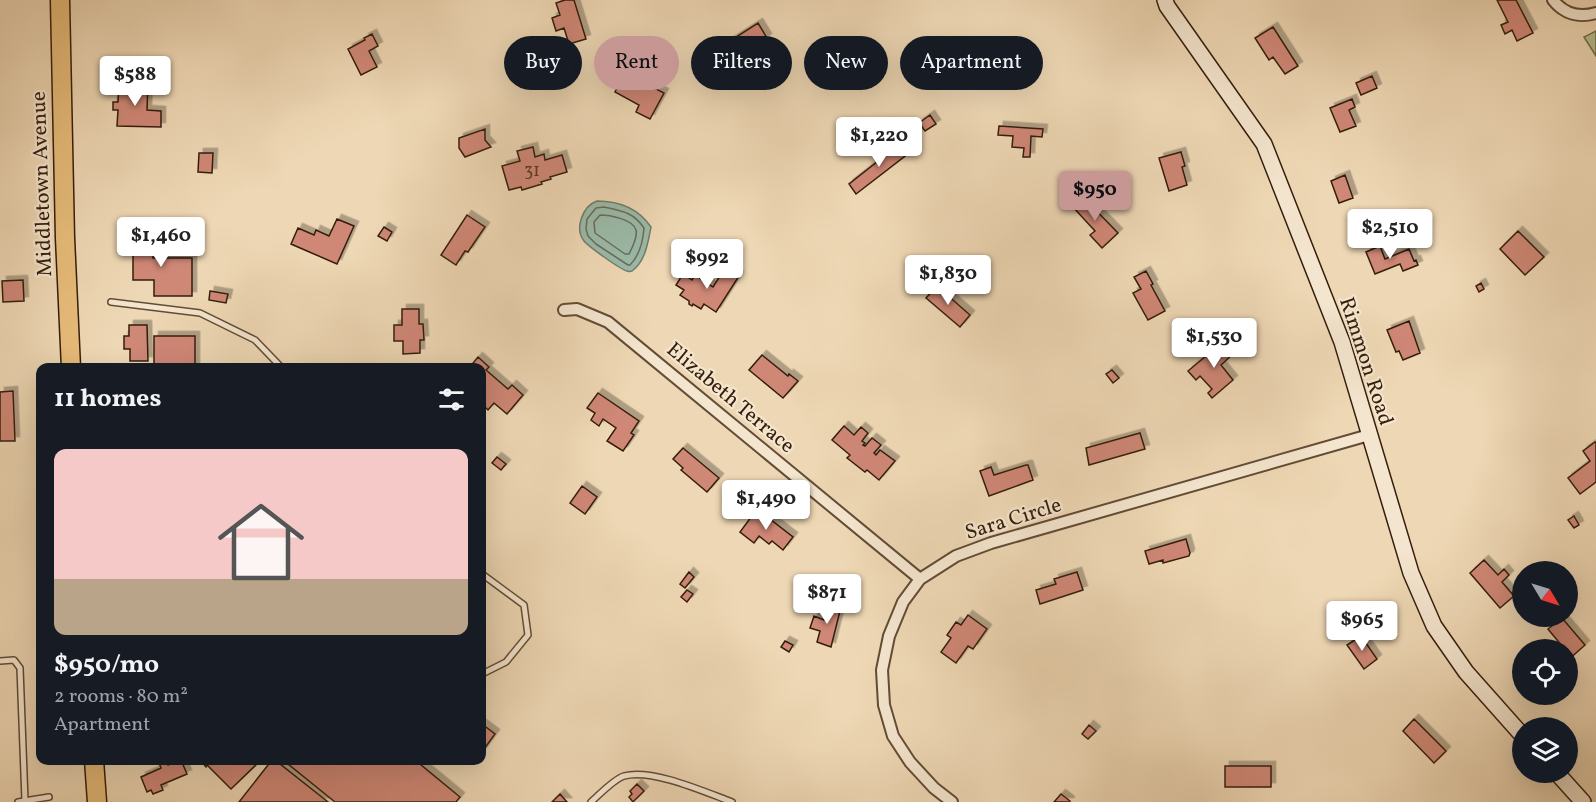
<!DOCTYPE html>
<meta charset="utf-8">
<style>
:root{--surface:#171b24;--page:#20242c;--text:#f1f3f6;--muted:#9ea1a6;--accent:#c59692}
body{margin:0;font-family:Vollkorn,serif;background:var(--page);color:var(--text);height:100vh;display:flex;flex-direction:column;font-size:22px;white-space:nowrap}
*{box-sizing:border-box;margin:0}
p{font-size:20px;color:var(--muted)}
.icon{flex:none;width:33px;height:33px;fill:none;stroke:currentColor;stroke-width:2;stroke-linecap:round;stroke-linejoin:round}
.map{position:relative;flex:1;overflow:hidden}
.sheet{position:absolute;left:36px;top:363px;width:450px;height:402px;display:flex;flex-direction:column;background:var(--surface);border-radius:12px;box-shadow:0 6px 24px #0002}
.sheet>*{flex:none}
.banner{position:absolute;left:504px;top:36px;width:570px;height:54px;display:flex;gap:12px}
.needle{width:39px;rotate:128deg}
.controls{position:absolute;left:1512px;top:561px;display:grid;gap:12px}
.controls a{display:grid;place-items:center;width:66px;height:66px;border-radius:50%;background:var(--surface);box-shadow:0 6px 24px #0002;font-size:30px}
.price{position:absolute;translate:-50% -51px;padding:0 14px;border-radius:6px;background:#fff;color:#222;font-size:20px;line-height:39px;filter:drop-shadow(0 2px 3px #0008)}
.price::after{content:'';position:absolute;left:50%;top:36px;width:18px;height:14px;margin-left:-9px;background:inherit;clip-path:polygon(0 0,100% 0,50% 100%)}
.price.selected{background:var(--accent);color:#111}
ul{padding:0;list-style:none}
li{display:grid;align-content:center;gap:12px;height:318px;padding:0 18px}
li span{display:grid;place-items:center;height:186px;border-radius:12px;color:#555}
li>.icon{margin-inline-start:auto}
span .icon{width:108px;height:108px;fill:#fffc;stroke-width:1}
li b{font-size:26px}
h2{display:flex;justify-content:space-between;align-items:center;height:72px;padding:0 18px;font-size:26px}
.tag{padding:0 21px;border-radius:27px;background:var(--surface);box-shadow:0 6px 24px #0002;font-size:21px;line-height:54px}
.tag.selected{background:var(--accent);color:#111}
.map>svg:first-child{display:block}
.green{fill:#b6bf8f;stroke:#756e4d;stroke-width:1.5}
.water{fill:#9abaa9;stroke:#717c6a;stroke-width:1.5}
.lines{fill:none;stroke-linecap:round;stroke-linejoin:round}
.shore{stroke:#676c5a;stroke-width:1.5}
.building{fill:#cf8776;stroke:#341e0b;stroke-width:1.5;filter:url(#shadow)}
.lane-casing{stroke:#624c35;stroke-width:8}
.street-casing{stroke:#624c35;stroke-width:14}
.secondary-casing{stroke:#341e0b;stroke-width:18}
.primary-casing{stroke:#341e0b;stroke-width:21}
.lane{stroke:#f4e5ce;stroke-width:5}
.street{stroke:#f4e5ce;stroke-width:10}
.secondary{stroke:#f4e5ce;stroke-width:15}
.primary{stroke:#e7bc7a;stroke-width:18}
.labels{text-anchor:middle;stroke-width:4.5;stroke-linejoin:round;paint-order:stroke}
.number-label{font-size:18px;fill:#5b3826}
.street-label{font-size:21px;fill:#341e0b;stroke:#f4e5ce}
</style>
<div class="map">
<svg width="1596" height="802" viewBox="0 0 1596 802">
<defs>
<filter id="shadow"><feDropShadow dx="4.5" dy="-4.5" stdDeviation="0" flood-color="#0004"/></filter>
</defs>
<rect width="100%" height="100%" fill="#eed7b4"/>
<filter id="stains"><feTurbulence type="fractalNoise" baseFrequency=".00333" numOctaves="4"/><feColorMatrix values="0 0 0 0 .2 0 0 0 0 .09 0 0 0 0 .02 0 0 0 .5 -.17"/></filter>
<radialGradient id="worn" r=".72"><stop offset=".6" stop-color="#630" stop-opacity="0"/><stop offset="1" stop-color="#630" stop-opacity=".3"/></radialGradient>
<path class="green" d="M1596,31V56L1584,37Z"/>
<path class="water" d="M597,201C620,201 638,208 651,227C648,243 645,262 632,271C631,271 629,272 627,271C621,270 588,246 584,241C574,228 583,206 597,201Z"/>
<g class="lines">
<path class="shore" d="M604,207C622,211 633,212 644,228C643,241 639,256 630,265H628L596,244L588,236L586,229L587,219L596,208Z
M600,215C609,215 633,219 636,230C638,237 632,248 629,254H625L595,233L594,222Z"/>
</g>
<path class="building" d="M565,0H574L586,39L569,44L564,28L556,31L552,18L560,15L556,3Z
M1497,0H1516L1533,33L1517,41L1512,30L1505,34L1501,25L1508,22Z
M758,23L767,38L731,61L722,46Z
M1273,27L1298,66L1285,74L1273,57L1269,60L1255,38Z
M372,34L378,46L369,51L377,67L361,75L348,49L365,40L364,38Z
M625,73L664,93L650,119L636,112L639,105L615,92Z
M1372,76L1377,88L1361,95L1356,83Z
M119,82L148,83L147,110L161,111V127L117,126L118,110H113V102H118Z
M1352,99L1355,107L1349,110L1356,126L1340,132L1330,108Z
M930,115L936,124L925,131L919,123Z
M999,126L1043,129L1042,137L1031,136L1030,157H1023L1024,148L1012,147L1013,136L998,135Z
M485,129V140L491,147L465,157L459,148V138Z
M901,143L909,153L856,194L849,184Z
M533,147L535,157L544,154L545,160L562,155L567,172L550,177L551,179L541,182L542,184L522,190L521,187L509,190L502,166L520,161L517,151Z
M1181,152L1185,166L1182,167L1187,185L1169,191L1159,158Z
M199,153H213L212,173L198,172Z
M1345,175L1353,198L1339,203L1331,181Z
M1082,196L1118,233L1102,248L1090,235L1095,231L1072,206Z
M467,215L485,227L474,243L468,252L465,251L456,265L441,255Z
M337,219L354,226L337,264L291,244L298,228L314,235L316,230L329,236Z
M384,227L392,232L387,241L378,236Z
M133,231H153V258H192V296H154V280H133Z
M1518,231L1544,257L1525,275L1500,249Z
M1380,246L1385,259L1409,249L1414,261L1416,260L1418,265L1403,271L1400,264L1375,274L1366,252Z
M725,268L739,276L716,312L704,304L701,309L693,304L692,306L689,304V301L680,295L684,290L676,285L683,274L692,280L695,275L713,287Z
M1146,271L1153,284L1151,285L1165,311L1148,320L1133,293L1141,289L1134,277Z
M23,280L24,301L3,302L2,281Z
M1481,283L1484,289L1479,292L1476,286Z
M937,286L970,315L960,327L926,298Z
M210,291L228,294L226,303L209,300Z
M402,309H419V324H423L424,340H420V353L403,354V341H394V325H402Z
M1409,321L1420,353L1403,360L1399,351L1396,352L1387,330Z
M129,325H147L148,361H130V349H124V336H129Z
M154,336H195V368H154Z
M1224,341L1234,353L1221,365L1233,380L1212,398L1208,393L1212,389L1200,376L1196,380L1188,371Z
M762,355L788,376L789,374L798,381L783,398L749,370Z
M478,357L489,367L486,370L508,389L512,385L523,395L507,414L494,403L488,410L482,404V398L484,395L482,393V368H469Z
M1112,370L1119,378L1113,383L1106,374Z
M13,391L15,441H0V392Z
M598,393L639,421L631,433L634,435L623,451L607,441L616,428L603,419L599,426L591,420L595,413L587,408Z
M844,426L854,435L861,427L868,433L862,441L865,443L863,445L865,446L872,438L881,445L874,453L876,455L880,450L895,461L879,480L867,470L865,472L847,458L850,455L832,440Z
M1140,433L1145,449L1089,465L1086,448Z
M1595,442L1596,443V482L1580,494L1568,478L1590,461L1583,451Z
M683,448L719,478L707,492L681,470L683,468L673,459Z
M497,457L506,464L501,470L492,463Z
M1026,465H1028L1033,480L989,496L980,471L991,467L994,475Z
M582,486L597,497L585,514L570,503Z
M757,509L793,537L783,550L772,541L769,544L759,536L754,543L740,532Z
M1574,516L1579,525L1574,528L1568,520Z
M1186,539L1190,553L1189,556L1163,563V560L1149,564L1145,551Z
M1484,560L1498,575L1504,569L1509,575L1502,582L1514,596L1500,608L1470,573Z
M689,572L694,577L685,588L680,584Z
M1077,572L1083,590L1040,604L1036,590L1056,584L1054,579Z
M687,590L693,594L687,602L681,597Z
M830,603L841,607L831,647L817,642L820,631L810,628L814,616L824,620Z
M968,615L987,629L973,649L968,646L956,663L941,652L951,638L947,635L956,622L961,625Z
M1562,618L1585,645L1568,660V650H1558L1562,646L1548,629Z
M1361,636L1377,659L1364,669L1347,645Z
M785,641L793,645L789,652L781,647Z
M1414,719L1446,751L1434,763L1403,731Z
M482,724L495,734L482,752Z
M1089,725L1096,731L1088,739L1082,734Z
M158,760H166L168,765L181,760L187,774L161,785L163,790L153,794L151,790L147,792L141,777L161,768Z
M200,760H259L260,761L231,789L207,765L206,767Z
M272,760H275L328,802H239Z
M283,760H415L460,797L456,802H335Z
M1225,766H1271V787H1225Z
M637,784L644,791L633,802L629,797L632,794L630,791Z
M560,794L567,802H552Z
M1061,794L1070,801L1069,802H1054Z"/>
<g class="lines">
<defs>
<path id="lane" d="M111,302L200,313L255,340L282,368
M482,574L524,605L528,635L506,662L482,674
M0,661L14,660L20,668L25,801
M18,802L49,797
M591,802C599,795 614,779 624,776C651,768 705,792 732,802"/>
<path id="street" d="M1553,0C1564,14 1579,18 1596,13
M564,310L577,309L608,322L920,579
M952,802L934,788L910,762L893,736L884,705L882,670L889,636L903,602L920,579L956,556L991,543L1369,435"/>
<path id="secondary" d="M1165,0L1167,6L1264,144L1342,342L1411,573L1434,626L1466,672L1522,735
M1556,772L1583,802"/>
<path id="primary" d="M60,0L65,238L71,368
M94,760L97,802"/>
</defs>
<use href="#lane" class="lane-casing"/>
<use href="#street" class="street-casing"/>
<use href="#secondary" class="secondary-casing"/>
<use href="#primary" class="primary-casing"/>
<use href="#lane" class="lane"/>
<use href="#street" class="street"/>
<use href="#secondary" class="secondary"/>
<use href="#primary" class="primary"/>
</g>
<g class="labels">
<g class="number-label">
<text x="532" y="176">31</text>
</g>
<g class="street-label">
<text transform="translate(41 184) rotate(-92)" y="7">Middletown Avenue</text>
<text transform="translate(1367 361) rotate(72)" y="7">Rimmon Road</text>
<text transform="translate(731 397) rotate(40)" y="7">Elizabeth Terrace</text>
<text transform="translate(1013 518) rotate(-17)" y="7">Sara Circle</text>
</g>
</g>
<rect width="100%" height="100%" filter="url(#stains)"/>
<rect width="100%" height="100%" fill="url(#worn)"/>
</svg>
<div class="controls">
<a><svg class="needle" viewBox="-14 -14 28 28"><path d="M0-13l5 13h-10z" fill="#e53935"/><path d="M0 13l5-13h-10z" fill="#9ea1a6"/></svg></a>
<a><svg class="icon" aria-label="locate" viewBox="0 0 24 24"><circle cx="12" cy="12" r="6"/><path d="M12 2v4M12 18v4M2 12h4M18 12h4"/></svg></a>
<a><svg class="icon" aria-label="layers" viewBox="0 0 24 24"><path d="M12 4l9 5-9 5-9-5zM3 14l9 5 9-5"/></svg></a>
</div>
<b class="price" style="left:135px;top:107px">$588</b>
<b class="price" style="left:879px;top:168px">$1,220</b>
<b class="price selected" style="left:1095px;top:222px">$950</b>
<b class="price" style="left:1390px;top:260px">$2,510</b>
<b class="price" style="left:161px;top:268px">$1,460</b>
<b class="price" style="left:707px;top:290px">$992</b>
<b class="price" style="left:948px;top:306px">$1,830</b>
<b class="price" style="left:1214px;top:369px">$1,530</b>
<b class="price" style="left:766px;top:531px">$1,490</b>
<b class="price" style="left:827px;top:625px">$871</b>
<b class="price" style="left:1362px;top:652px">$965</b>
<div class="banner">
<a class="tag">Buy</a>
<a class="tag selected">Rent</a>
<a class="tag">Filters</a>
<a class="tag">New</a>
<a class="tag">Apartment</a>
</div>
<section class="sheet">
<h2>11 homes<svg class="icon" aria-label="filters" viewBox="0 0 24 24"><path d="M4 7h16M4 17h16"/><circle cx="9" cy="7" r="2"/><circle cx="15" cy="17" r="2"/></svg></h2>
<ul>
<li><span style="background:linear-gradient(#f6c9c9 70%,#b9a48a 0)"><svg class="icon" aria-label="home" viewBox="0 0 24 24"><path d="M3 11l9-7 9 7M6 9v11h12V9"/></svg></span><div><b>$950/mo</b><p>2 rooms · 80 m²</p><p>Apartment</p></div></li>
</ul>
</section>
</div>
